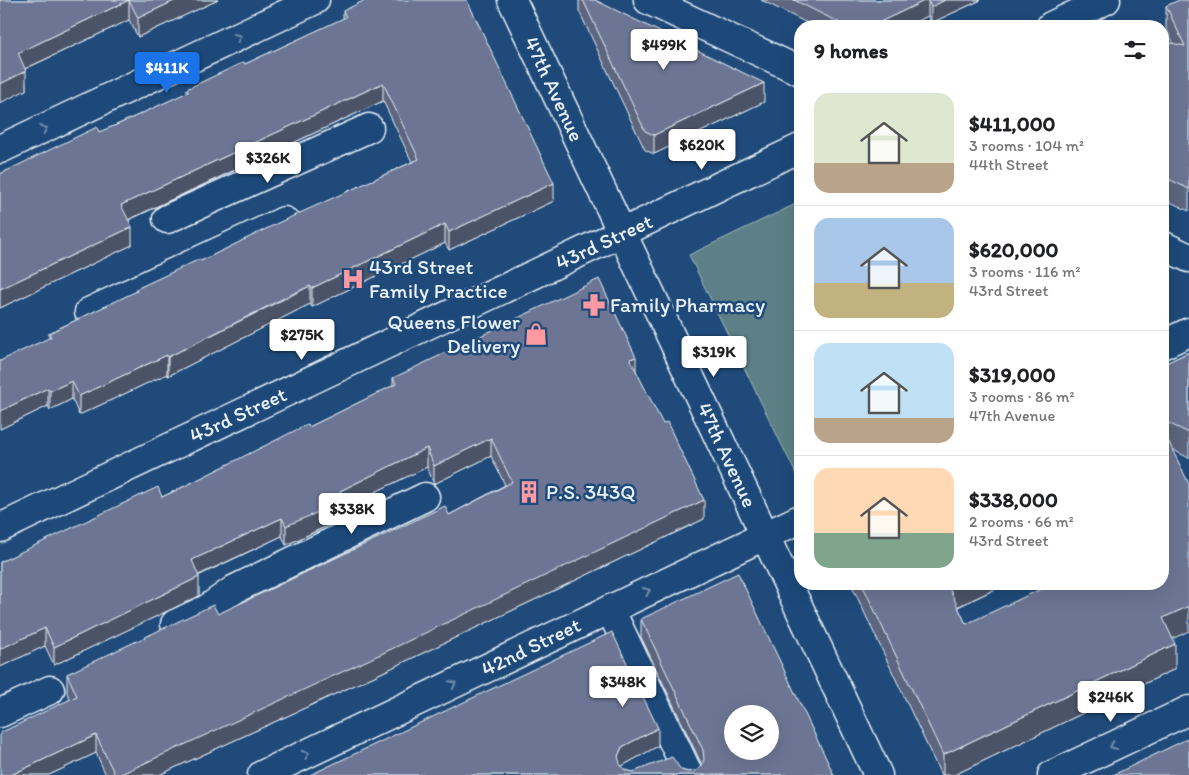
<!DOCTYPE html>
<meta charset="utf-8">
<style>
:root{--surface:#fff;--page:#f6f6f6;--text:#202124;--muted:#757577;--line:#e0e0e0;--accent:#1a73e8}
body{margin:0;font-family:Itim,sans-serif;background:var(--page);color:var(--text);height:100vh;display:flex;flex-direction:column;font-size:19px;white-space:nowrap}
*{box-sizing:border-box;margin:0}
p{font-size:16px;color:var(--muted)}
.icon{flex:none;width:28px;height:28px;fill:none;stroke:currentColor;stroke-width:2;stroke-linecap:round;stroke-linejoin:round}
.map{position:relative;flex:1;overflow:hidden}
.sheet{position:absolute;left:794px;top:20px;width:375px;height:570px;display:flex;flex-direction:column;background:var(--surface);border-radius:20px;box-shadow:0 5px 20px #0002}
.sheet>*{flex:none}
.controls{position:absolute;left:724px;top:705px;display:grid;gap:10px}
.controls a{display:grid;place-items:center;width:55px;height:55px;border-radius:50%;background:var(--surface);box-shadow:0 5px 20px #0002;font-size:25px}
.price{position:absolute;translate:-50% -42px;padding:0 11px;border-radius:5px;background:#fff;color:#222;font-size:16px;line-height:32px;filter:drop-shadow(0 1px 2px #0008)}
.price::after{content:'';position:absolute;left:50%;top:30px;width:15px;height:11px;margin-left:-8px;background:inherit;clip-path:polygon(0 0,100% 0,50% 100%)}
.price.selected{background:var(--accent);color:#fff}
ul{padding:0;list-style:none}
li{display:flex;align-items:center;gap:15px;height:125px;padding:0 20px}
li+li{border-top:1px solid var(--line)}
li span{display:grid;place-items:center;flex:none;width:140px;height:100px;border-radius:15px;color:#555}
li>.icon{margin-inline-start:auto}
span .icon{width:60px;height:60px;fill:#fffc;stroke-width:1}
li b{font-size:21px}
h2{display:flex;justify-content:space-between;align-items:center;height:60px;padding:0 20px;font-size:21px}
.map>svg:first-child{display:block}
.green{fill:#5b8085;stroke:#a2b8be}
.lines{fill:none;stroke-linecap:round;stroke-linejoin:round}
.minor-casing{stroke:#e8f1f8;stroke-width:31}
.major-casing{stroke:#e8f1f8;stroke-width:31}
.minor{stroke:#1f4a7a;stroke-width:28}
.major{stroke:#1f4a7a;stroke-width:28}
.wall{fill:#5d657f;stroke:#e8f1f8}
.shaded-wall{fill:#4c5368;stroke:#e8f1f8}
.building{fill:#6c7694;stroke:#e8f1f8;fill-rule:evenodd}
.oneway{stroke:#6f8dac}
.labels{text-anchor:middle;stroke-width:5;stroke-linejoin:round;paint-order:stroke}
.street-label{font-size:21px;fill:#e8f1f8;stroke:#1f4a7a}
.poi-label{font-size:21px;fill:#e8f1f8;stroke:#1f4a7a;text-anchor:start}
</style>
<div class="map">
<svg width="1189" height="775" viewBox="0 0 1189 775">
<rect width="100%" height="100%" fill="#1f4a7a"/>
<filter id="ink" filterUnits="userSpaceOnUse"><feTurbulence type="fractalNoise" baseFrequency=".02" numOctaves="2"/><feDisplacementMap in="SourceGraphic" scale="10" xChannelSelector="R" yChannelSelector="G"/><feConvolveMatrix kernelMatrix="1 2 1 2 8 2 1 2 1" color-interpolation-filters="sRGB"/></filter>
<g filter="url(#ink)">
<path class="green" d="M800,202V474L797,476L689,255Z"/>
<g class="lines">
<defs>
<path id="minor" d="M512,0L878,775
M1051,26L1106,0
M0,149L315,0
M167,219L369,128
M89,312L284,221
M1162,345L1189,332
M0,528L800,148
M610,609L689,775
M175,624L207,609L235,589L425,497
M0,713L50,690
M262,775L800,519
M1052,775L1189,710"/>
<path id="major" d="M648,0L800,71
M1162,245L1189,258"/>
</defs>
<use href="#minor" class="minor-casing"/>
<use href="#major" class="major-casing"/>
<use href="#minor" class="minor"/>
<use href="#major" class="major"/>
</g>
<path class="wall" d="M0,0H218L138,37L129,20L25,69L26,90Z
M579,0H595L764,102L654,154L645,150L579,11Z
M761,0H981L931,23L928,16L906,26H813Z
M1189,0V211L1162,198V41L1174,44L1166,28V6Z
M343,11L554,201L449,250L445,243L312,307L310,304L288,315L168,376L167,374L79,415L72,399L50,410L48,406L0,429L49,338V333L136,292V289L201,261L412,162L383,101L129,220L132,245L0,308V174L121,123L187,93V89L245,64L343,19Z
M1189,352V458L1173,450L1172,639L1175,669L954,775H941L851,584H1006L958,607L966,624L1162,584V365Z
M636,371L704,519L381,673L159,775H106L96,753L49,775H0L70,699L67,693V674L218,614L449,515L505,485L491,456L434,484L427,467L344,507V518L321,529L286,545L282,536L198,576L199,596L54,665L45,646L0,667V562L162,497L309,427L393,386V378Z
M641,619L834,775H310L658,746L622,766L625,770L633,772L681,770L688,772L696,771L702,765L641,637Z"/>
<path class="shaded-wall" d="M129,0V20L18,72V53Z
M176,0H218L138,37V18Z
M926,0H928V16L906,26H878V23Z
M945,0H981L931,23V7Z
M26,71V90L0,103V84Z
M383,83V101L121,223V205Z
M764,83V102L654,154V135Z
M554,183V201L449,250V232Z
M445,224V243L312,307V288Z
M132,227V245L0,308V289Z
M310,286V304L168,376V357Z
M167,355V374L79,415V396Z
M636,357V375L630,359Z
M72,381V399L50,410V391Z
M48,388V406L0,429V411Z
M491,438V456L434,484V466Z
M427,448V467L344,507V518L286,545V526L340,491Z
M704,500V519L381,673L159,775H119Z
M282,518V536L192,578V560Z
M199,577V596L54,665V647Z
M954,584H1006L948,611V586Z
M1189,606V631L1163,643V618Z
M45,628V646L0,667V649Z
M1175,644V669L954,775H943V755Z
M658,728V746L622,766L618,774V756L622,747Z
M96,735V753L49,775H11Z"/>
<path class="building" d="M0,0H176L138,18L129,0L18,53L26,71L0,84Z
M365,0H467L554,183L449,232L445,224L312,288L310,286L288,296L168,357L167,355L79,396L72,381L50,391L48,388L0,411V361L51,337L49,333L137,291L136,289L200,259L201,261L280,222L419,159L383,83L121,205L132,227L0,289V174L97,127L99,132L121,123L188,92L187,89L210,78L244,62L245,64L346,17L343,11Z
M583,0H595L764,83L654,135L645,131Z
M794,0H926L878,23L880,26H846Z
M928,0H945L931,7Z
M1179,0H1189V189L1162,176V41L1185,46L1166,6Z
M599,279L636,357L630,359L663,424L667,422L704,500L381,654L119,775H115L96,735L11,775H0V733L77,696L67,674L213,605L218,614L445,506L449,515L512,482L491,438L434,466L427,448L340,491L344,499L321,511L286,526L282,518L192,560L199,577L54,647L45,628L0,649V562L158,487L162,497L185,486L308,424L309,427L396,384L393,378Z
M1189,352V433L1162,420V365Z
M1162,428L1189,484V606L1163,618L1175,644L943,755L862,584H954L948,586L966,624L1052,584H1162Z
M738,573L834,775H310L612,632L658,728L622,747L618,756L620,764L625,770L633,772L672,757L681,770L688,772L696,771L702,766L704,759L703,750L641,619ZM732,714H770V751H732Z
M1189,738V775H1113Z"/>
<defs><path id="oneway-chevron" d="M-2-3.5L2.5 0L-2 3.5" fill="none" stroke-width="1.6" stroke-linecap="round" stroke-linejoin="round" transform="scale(1.25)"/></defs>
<g class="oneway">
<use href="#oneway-chevron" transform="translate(238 37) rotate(-25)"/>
<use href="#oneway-chevron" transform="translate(44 129) rotate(-25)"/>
<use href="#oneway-chevron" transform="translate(647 591) rotate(-25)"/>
<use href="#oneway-chevron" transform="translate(453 684) rotate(-26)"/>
<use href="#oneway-chevron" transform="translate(1113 746) rotate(155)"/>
<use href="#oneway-chevron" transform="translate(306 754) rotate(-25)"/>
</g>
</g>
<defs>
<symbol id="hospital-bare" viewBox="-9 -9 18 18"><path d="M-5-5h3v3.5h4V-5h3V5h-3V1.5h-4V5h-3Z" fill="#ff9aa2" stroke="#1f4a7a" stroke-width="2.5" paint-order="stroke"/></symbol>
<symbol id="pharmacy-bare" viewBox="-9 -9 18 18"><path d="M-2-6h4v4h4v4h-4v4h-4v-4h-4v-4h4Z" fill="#ff9aa2" stroke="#1f4a7a" stroke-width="2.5" paint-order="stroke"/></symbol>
<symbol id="shop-bare" viewBox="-9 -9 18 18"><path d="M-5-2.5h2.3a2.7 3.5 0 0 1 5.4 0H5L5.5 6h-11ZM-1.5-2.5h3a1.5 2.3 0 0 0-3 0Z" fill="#ff9aa2" stroke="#1f4a7a" stroke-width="2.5" paint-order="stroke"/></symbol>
<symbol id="building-bare" viewBox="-9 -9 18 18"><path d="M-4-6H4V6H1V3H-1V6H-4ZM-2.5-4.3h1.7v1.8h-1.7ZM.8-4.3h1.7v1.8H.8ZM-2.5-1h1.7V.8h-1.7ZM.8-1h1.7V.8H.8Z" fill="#ff9aa2" stroke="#1f4a7a" stroke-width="2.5" paint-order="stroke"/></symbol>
</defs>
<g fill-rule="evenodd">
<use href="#hospital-bare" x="337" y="263" width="32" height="32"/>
<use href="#pharmacy-bare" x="578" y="289" width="32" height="32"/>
<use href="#shop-bare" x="520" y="318" width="32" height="32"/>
<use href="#building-bare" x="513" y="476" width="32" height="32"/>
</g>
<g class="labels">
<g class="street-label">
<text transform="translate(554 89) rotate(65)" y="7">47th Avenue</text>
<text transform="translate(604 242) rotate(-25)" y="7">43rd Street</text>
<text transform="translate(238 415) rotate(-25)" y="7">43rd Street</text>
<text transform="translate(727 455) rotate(65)" y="7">47th Avenue</text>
<text transform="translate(531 647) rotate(-26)" y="7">42nd Street</text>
</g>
<g class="poi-label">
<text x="369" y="274">43rd Street<tspan x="369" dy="24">Family Practice</tspan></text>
<text x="610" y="312">Family Pharmacy</text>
<text x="520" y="329" text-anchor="end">Queens Flower<tspan x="520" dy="24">Delivery</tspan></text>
<text x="546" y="499">P.S. 343Q</text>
</g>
</g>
</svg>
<div class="controls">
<a><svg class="icon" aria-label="layers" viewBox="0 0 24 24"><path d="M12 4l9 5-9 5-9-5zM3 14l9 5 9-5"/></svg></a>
</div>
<b class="price" style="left:664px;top:71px">$499K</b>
<b class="price selected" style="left:167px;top:94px">$411K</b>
<b class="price" style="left:702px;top:171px">$620K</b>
<b class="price" style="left:268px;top:184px">$326K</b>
<b class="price" style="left:302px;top:361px">$275K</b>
<b class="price" style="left:714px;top:378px">$319K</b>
<b class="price" style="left:352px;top:535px">$338K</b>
<b class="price" style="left:623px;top:708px">$348K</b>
<b class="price" style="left:1111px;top:723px">$246K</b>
<section class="sheet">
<h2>9 homes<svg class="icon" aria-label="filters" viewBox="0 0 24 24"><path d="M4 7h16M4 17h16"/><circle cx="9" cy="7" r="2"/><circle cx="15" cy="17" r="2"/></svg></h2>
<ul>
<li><span style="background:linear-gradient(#dfe7d0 70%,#b9a48a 0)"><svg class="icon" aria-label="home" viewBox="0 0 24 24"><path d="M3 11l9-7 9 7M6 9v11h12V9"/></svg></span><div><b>$411,000</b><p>3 rooms · 104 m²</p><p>44th Street</p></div></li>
<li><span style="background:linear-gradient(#a9c7e8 65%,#c2b280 0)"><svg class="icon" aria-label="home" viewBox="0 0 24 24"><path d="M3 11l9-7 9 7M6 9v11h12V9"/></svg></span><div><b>$620,000</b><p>3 rooms · 116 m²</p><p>43rd Street</p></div></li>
<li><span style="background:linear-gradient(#bfe0f5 75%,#b9a48a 0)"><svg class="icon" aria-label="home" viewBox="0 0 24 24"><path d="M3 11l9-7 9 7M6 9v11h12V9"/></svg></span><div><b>$319,000</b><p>3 rooms · 86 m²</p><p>47th Avenue</p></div></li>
<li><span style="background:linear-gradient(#ffd9b3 65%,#7fa58c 0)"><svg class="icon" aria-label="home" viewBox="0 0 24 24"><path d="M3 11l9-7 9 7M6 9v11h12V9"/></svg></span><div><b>$338,000</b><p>2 rooms · 66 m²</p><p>43rd Street</p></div></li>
</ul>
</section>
</div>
